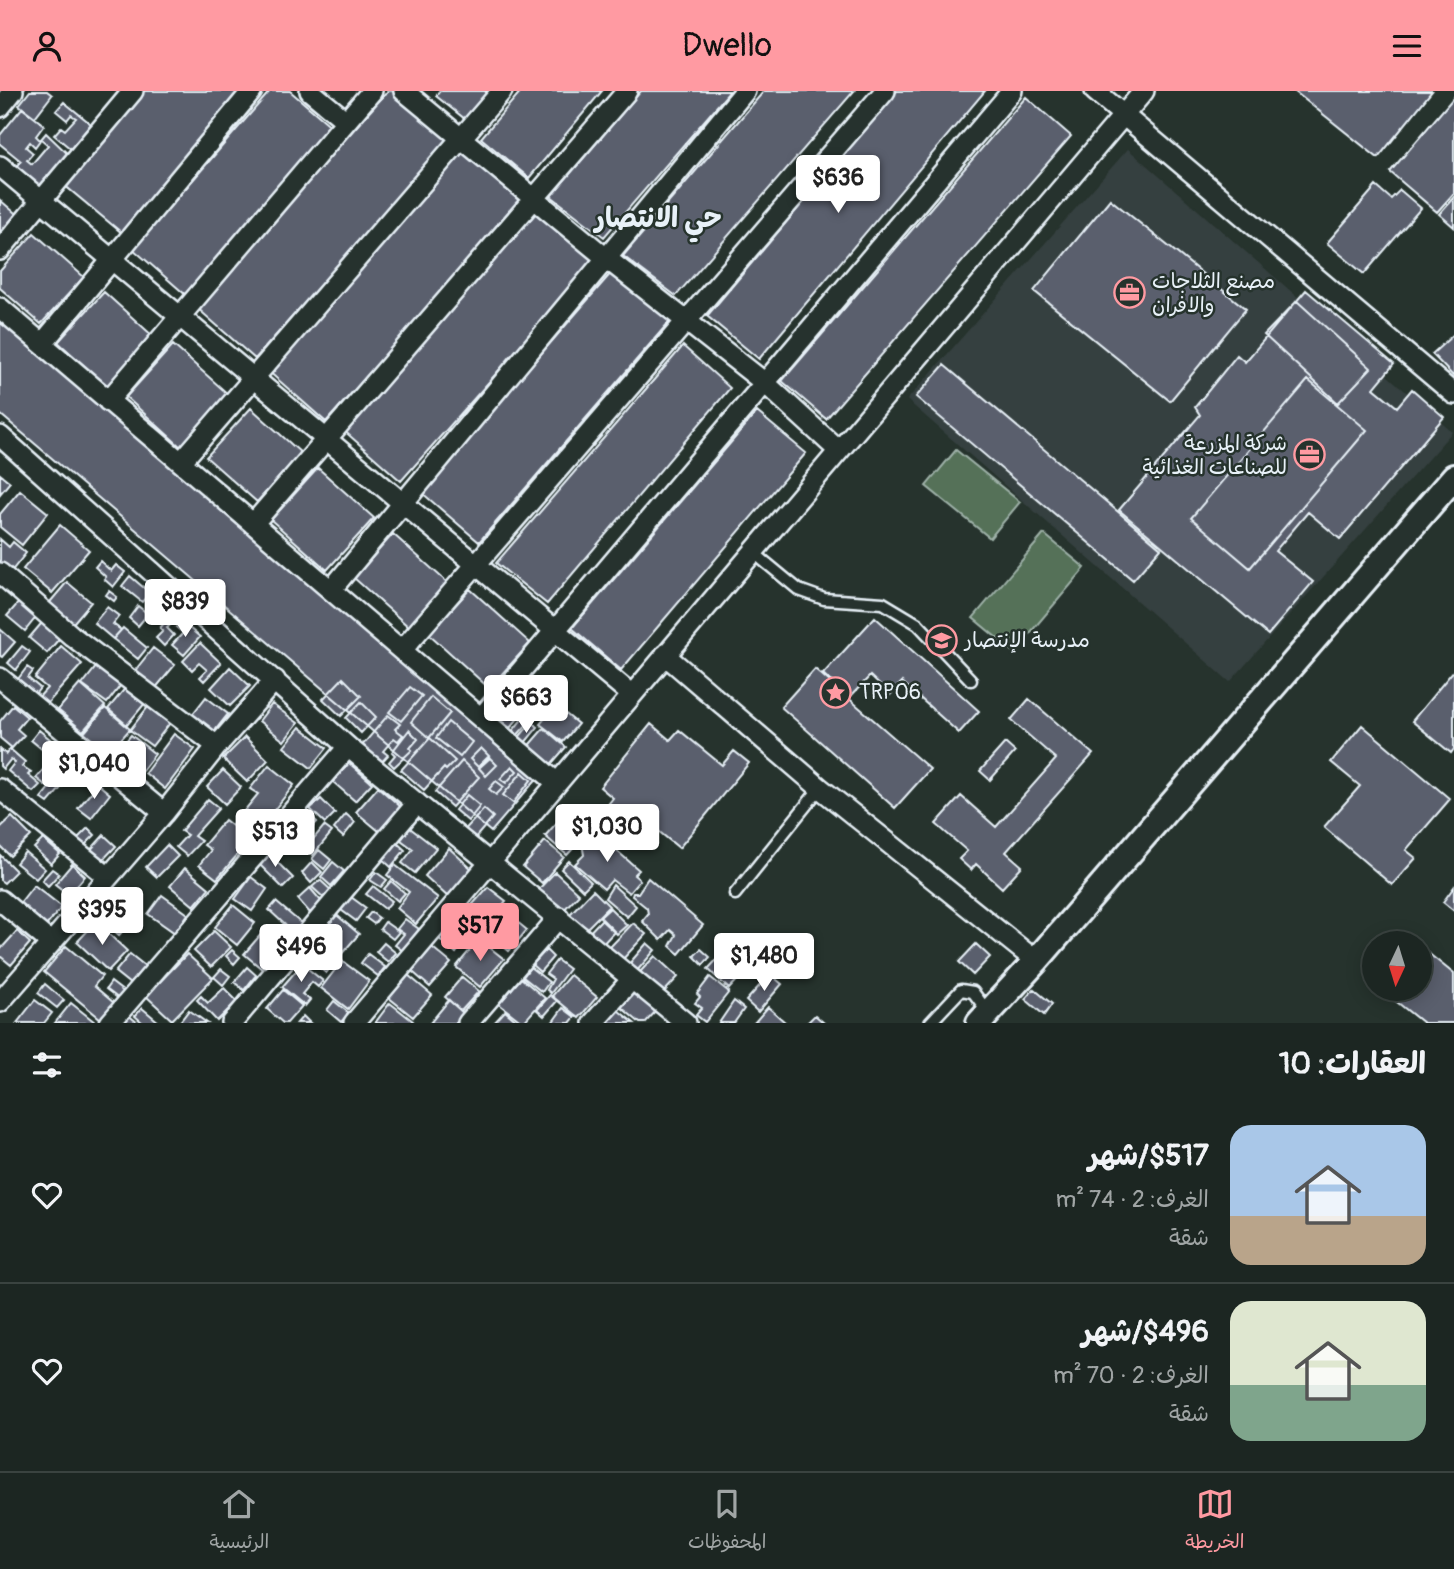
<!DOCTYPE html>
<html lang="ar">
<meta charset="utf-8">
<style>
:root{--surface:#1c2622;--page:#252e2a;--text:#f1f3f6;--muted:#a0a5a5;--line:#3a4340;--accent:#ff9aa2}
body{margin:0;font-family:Pangolin,"Playpen Sans Arabic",sans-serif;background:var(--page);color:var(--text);direction:rtl;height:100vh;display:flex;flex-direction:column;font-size:26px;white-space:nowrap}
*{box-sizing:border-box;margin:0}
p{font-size:23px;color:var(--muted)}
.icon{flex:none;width:38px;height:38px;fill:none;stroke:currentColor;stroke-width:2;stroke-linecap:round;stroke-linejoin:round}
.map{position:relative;height:932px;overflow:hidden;direction:ltr}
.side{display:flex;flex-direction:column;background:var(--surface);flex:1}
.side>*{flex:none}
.needle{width:46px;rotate:184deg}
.fabs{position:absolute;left:1362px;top:840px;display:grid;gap:14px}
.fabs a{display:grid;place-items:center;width:70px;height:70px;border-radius:50%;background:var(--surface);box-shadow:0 4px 18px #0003,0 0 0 2px var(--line);font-size:35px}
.price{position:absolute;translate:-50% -60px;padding:0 16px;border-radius:7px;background:#fff;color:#222;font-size:23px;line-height:46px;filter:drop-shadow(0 2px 4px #0008)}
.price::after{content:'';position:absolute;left:50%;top:42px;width:21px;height:16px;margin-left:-10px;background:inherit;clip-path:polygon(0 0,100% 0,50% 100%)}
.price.on{background:var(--accent);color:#111}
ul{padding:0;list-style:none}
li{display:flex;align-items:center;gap:21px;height:175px;padding:0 28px}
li+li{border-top:2px solid var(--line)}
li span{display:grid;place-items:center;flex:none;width:196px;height:140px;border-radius:21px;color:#555}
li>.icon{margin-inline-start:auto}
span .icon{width:84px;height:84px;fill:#fffc;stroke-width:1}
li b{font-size:30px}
h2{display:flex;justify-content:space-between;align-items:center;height:84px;padding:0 28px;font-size:30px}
header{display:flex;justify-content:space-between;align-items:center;height:91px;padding:0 28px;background:var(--accent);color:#111;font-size:32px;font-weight:600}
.menu{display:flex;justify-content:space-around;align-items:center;height:98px;border-top:2px solid var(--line);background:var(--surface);font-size:19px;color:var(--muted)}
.menu a{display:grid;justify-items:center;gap:4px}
.menu .on{color:var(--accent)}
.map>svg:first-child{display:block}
.built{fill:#364040}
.green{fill:#547158;stroke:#9eb1a8;stroke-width:2}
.building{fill:#5a5f6d;stroke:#e8f1f8;stroke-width:2}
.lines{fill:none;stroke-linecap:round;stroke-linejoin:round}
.service-casing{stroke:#e8f1f8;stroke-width:15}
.minor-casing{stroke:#e8f1f8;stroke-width:24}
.tertiary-casing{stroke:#e8f1f8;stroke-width:30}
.service{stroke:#26332d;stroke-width:10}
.minor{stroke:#26332d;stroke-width:19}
.tertiary{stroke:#26332d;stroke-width:24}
.labels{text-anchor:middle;stroke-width:5;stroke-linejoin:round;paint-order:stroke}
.poi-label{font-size:21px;fill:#e8f1f8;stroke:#26332d;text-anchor:start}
.district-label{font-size:28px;font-weight:bold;fill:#e8f1f8;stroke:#26332d}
</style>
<header><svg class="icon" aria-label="menu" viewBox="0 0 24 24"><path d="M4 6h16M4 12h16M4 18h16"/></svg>Dwello<svg class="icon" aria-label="person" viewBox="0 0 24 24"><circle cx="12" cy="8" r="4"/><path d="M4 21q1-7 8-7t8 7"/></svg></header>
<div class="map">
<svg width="1454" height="932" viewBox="0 0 1454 932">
<rect width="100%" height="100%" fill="#26332d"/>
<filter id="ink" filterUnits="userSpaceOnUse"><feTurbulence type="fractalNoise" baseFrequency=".0143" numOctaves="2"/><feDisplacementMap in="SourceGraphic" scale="14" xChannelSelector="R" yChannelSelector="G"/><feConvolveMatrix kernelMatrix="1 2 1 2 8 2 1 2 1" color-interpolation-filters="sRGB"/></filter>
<g filter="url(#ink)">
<path class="built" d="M1128,58L1452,341L1230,591L907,309Z"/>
<path class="green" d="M956,359L1020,411L990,447L926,395Z
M1044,443L1085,477L1014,561L973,527Z"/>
<path class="building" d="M30,0H47L52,4L35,26L19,14Z
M141,0H241L122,142L63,93Z
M270,0H290L333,37L187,205L133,158Z
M388,0H395L450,48L255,268L196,216Z
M440,0H488L465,28L436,5Z
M521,0H602L529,87L481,47Z
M641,0H730L604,146L551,105Z
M764,0H854L676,205L623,165Z
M897,0H985L759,268L707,225Z
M1294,0H1432L1378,67Z
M1026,6L1071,45L826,328L782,290Z
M1454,6V102L1437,121L1390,81Z
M64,11L91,33L71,58L54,44L61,36L65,39L76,27L71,24L67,29L56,20Z
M22,17L44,34L36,45L40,49L35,56L30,51L26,56L33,62L27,69L32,73L48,54L41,48L46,42L70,65L40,101L13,79L21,70L0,53V44Z
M462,59L521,111L326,331L267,279Z
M1376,95L1391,108L1400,99L1421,117L1364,183L1327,152Z
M1454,106V136L1439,123Z
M1110,108L1246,218L1170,310L1034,200Z
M0,109L21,127L0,150Z
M537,118L596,170L401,390L342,338Z
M34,142L84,186L41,233L0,197V180Z
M612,181L670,230L479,451L421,401Z
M1306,199L1394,273L1374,297L1397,316L1412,298L1444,326L1340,448L1308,421L1275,460L1313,491L1268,544L1119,419L1200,324L1195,316L1237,264L1245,271Z
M104,201L154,246L108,296L58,251Z
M1297,210L1371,277L1338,312L1264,244Z
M0,227L539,685L491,741L0,323Z
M1454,243V286L1432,263Z
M173,254L229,304L182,357L126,306Z
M683,255L730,297L547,513L496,472Z
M944,274L1161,457L1133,489L916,306Z
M1308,289L1367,339L1250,477L1191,427Z
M251,317L301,362L257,411L206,366Z
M757,321L806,362L621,579L572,537Z
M318,377L374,427L327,479L271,429Z
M0,383L10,391L0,403Z
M20,399L48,422L22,454L0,436V423Z
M60,434L89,459L52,502L23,478Z
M393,443L449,493L410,537L354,487Z
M0,448L9,456L13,451L26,462L10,482L0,474Z
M100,470L111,480L116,474L125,481L113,496L104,488L106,486L95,476Z
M130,485L150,502L142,511L122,495Z
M67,491L91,511L69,537L45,517Z
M470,498L530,552L489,597L429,543Z
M109,500L117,506L114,510L106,504Z
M19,511L37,525L25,540L7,525Z
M160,514L175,529L167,537L174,544L164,555L156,547L163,540L160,537L165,531L154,520Z
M138,515L148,523L138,535L129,527Z
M107,516L119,525L113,533L121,539L113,548L94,532Z
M875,526L979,620L959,642L902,591L890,604L870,585L849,607L823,583Z
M46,527L64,542L47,562L29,547Z
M182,531L200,546L184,564L172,554L183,542L176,536Z
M123,537L147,557L138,568L113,548Z
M0,538L15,551L2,566L0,565Z
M200,552L221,572L204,590L200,586L207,579L199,572L192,579L183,570Z
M22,555L30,561L16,579L8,572Z
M61,555L82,573L46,614L38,607L47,597L35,587Z
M153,557L175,574L154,599L133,582Z
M100,571L124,590L107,612L82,594Z
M27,576L33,580L28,587L40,597L32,607L23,599L27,595L18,588Z
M230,576L250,595L230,615L211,597Z
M815,578L930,678L895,717L781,616Z
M1454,579V658L1451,662L1412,630Z
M343,587L361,605L341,625L323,608Z
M80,593L105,615L83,640L58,619Z
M127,595L146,611L127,634L108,618Z
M410,596L422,605L401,630L389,621Z
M206,606L228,623L213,642L191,625Z
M431,606L450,622L429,647L411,631Z
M511,606L526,618L510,637L495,625Z
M1029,608L1093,663L1006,761L1022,775L1002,797L976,773L971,779L959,768L967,760L936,733L961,705L996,736L1056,668L1011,629Z
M361,611L376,626L361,642L346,627Z
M551,611L578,633L563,651L540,633L552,619L547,616Z
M272,613L298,632L284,650L259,630Z
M13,614L27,626L17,638L24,644L12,657L0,647V630Z
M148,616L170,632L152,655L130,639Z
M105,617L130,638L108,663L83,643Z
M388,624L400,633L395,638L403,644L398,650L394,647L383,660L388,664L380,673L360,657Z
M523,627L528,632L515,647L510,643Z
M448,631L472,651L460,666L436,647Z
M532,631L538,636L520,658L514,652Z
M651,633L670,649L679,639L722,674L734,660L749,672L679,757L640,725L631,736L606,716L613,707L600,696Z
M1362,634L1450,708L1406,759L1416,767L1392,794L1324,736L1360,695L1331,671Z
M300,636L327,657L311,677L284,656Z
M544,637L566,656L546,679L524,660Z
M39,639L57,654L49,664L31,649Z
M409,639L418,648L410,657L412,659L394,676L389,671L395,664L392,661Z
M174,643L195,658L165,698L145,682Z
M131,644L155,663L137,686L113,666Z
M245,646L268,669L247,691L223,668Z
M430,647L455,670L446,679L444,677L424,699L401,679Z
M1005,652L1015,661L990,689L980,680Z
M481,657L489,665L478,676L470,668Z
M0,658L6,663L10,658L25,671L22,675L31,681L28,684L40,694L33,701L8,680L15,671L11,668L3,678L0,675Z
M53,667L73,683L48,712L41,707L49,697L36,687Z
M490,667L497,674L486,685L479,677Z
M462,670L479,686L452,716L435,701Z
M349,672L372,692L355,710L333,691Z
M269,674L294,694L262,734L244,720L258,703L250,698Z
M512,675L517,680L506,692L500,688Z
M223,679L241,696L225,713L207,696Z
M522,681L531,689L513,712L503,704Z
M496,690L504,696L496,704L489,698Z
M98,693L110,703L91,727L78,717Z
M378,696L401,716L379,740L356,721Z
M467,704L480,715L468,730L455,719Z
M208,708L219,717L194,745L201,750L187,765L176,756L187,744L181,740Z
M321,708L335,722L325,732L310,718Z
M484,718L493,726L469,754L459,745Z
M569,718L592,737L567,764L545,745Z
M295,721L303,728L284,749L276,742Z
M346,723L355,731L343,746L334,738Z
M310,724L317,731L307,742L299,735Z
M12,726L31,745L10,765L0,755V737Z
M225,729L250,749L217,788L199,774L211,759L204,754Z
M324,735L332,741L313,764L305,758Z
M88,737L95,744L83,756L76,749Z
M410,737L436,757L415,782L402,772L413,758L401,749Z
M594,740L639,779L634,784L640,789L629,802L612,789L604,798L575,773L584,764L582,752Z
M296,742L304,750L295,760L286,751Z
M104,744L116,755L97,775L86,764Z
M43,748L60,763L51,773L34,757Z
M394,749L405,759L391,776L380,766Z
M545,750L564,766L542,792L523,776Z
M167,754L178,765L157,786L146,776Z
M449,757L474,780L449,807L425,785Z
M271,758L276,764L273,767L293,787L283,797L257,771Z
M319,759L331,769L324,778L312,768Z
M25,761L45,778L36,788L16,772Z
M0,764L16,780L4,792L0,789Z
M569,770L591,791L583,799L561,778Z
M312,771L322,781L311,792L302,782Z
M333,771L344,780L331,795L321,786Z
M72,773L85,785L69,804L55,793Z
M395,774L438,807L416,833L397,817L409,801L387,784Z
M185,777L209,797L194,815L170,795Z
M52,778L59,783L48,795L42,789Z
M376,781L387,789L381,796L370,789Z
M555,781L579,803L558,825L534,803Z
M251,786L267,798L252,820L235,808Z
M648,787L703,834L679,863L670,855L676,844L670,839L661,849L642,830L648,823L647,817L632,805L633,802H638Z
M320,789L332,800L325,808L312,796Z
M391,790L405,802L398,810L384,798Z
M34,794L62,816L46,835L19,813Z
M613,794L636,815L627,826L605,807Z
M373,795L392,810L385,818L366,803Z
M488,796L506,810L484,836L466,821Z
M1454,796V820L1443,811Z
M310,797L322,811L310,822L298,808Z
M593,799L609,815L586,838L570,823Z
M111,802L137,824L119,844L93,821Z
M162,804L188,823L175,842L148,823Z
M351,806L366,817L356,830L341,819Z
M276,811L302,833L294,842L269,819Z
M233,814L255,832L237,854L215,836Z
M610,817L627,834L617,843L600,826Z
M332,820L359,843L338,867L311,844Z
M504,820L527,839L509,860L486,841Z
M371,821L379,827L374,833L366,827Z
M405,828L419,838L403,860L395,854L404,843L397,838Z
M601,829L614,841L599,857L586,845Z
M96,831L127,860L108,880L77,851Z
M385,831L399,841L393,848L380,838Z
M450,832L468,847L456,862L437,846Z
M633,832L646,843L622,869L609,857Z
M282,835L293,845L285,854L274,844Z
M17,840L30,852L11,874L0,865V859Z
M214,840L231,856L211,876L194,860Z
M263,841L280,855L261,877L244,863Z
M479,848L504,868L480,896L456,876Z
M384,852L396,862L388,871L376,861Z
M427,852L451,872L430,896L407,876Z
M647,852L655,859L636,881L628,874Z
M976,853L990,866L973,884L959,871Z
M66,855L102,885L94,895L114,912L101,928L44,881Z
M321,856L337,869L326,882L310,869Z
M701,858L710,866L703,874L694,865Z
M232,859L240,866L234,873L226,865Z
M546,859L553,866L540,881L532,874Z
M1428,862L1454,883V932H1423L1392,907L1399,898H1419V873Z
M130,863L145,875L130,893L115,881Z
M187,863L213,887L172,929L146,905Z
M368,863L385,876L378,885L361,872Z
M722,863L743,883L729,898L708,878Z
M655,865L678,886L663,902L640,881Z
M557,869L569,878L551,902L547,899L553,888L546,883Z
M342,870L369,890L348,918L321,897Z
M302,873L323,890L318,896L312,891L302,903L310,909L305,915L282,896Z
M247,876L256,884L244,899L234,891Z
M530,876L549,891L542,901L523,886Z
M221,878L230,885L223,894L214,886Z
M402,879L432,904L413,926L383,902Z
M770,883L782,893L758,921L746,910Z
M570,884L597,906L579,927L552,905Z
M462,886L479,900L461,920L445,906Z
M710,886L729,901L705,931L696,924L702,917L695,912L700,906L697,903Z
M521,887L545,907L523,932L499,913Z
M111,891L124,901L119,908L106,898Z
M45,893L64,909L57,917L38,902Z
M224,897L237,910L217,930L197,909L201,905L208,912Z
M1034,898L1052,913L1044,924L1025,908Z
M283,899L302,915L287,932H283L267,918Z
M634,900L657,919L645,932H640L621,916Z
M550,904L557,910L544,925L537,919Z
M35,909L52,922L44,932H17Z
M449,909L464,923L456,932H430Z
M334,910L349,922L341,931L327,919Z
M734,910L744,918L734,932H719Z
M71,912L95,931L94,932H55Z
M390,912L413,930L411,932H375Z
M614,916L634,932H601Z
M768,916L786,932H754Z
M142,917L160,932H143L135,925Z
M563,917L575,926L570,932H552Z
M189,919L207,932H179Z
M505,920L519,932H494Z
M127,923L138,932H119Z
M815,924L824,932H807Z
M303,925L310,932H297Z"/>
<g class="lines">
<defs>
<path id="service" d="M753,461L799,499L824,508L883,512L918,533L971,589
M735,803L820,697
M930,932L961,899L973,901L988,921"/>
<path id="minor" d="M310,0L346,30
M404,0L606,167L765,292L839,360
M1095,0L1454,303
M0,16L13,0
M0,75L632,604
M0,159L133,0
M0,217L557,692
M42,253L252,0
M108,310L372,0
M0,345L348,656L686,932
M181,371L502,0
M253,433L627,0
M0,482L72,545L217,655
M331,499L745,0
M402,559L885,0
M665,564L820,697L1036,870
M0,587L164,722
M481,627L1012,0
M0,698L107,785
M0,809L51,852
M0,911L164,722L217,655L275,589
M110,932L348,656
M232,932L417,712
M354,932L1144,0
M468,932L559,826
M593,932L632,888"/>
<path id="tertiary" d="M979,932L1036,870L1454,386"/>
</defs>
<use href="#service" class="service-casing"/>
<use href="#minor" class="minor-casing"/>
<use href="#tertiary" class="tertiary-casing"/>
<use href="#service" class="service"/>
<use href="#minor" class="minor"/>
<use href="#tertiary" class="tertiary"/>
</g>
</g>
<defs>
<symbol id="office-ring" viewBox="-11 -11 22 22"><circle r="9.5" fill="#26332d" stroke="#ff9aa2" stroke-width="1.5"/><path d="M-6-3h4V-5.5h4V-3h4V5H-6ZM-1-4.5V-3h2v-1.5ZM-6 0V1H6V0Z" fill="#ff9aa2"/></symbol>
<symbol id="school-ring" viewBox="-11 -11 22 22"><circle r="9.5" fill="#26332d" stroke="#ff9aa2" stroke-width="1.5"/><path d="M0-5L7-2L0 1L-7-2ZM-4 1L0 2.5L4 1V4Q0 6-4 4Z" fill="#ff9aa2"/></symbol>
<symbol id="sight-ring" viewBox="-11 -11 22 22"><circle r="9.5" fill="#26332d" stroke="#ff9aa2" stroke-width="1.5"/><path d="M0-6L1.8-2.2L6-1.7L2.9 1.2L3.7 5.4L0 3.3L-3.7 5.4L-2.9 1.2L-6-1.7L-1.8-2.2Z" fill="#ff9aa2"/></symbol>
</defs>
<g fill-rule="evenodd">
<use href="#office-ring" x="1112" y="184" width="35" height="35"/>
<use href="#office-ring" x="1292" y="346" width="35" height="35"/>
<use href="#school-ring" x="924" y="532" width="35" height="35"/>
<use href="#sight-ring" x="818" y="584" width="35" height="35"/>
</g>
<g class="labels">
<g class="poi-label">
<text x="1152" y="197">مصنع الثلاجات<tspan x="1152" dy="24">والافران</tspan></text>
<text x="1287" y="359" text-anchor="end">شركة المزرعة<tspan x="1287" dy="24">للصناعات الغذائية</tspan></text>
<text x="964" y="556">مدرسة الإنتصار</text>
<text x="859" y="608">TRP06</text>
</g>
<g class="district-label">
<text x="658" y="136">حي الانتصار</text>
</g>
</g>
</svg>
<div class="fabs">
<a><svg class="needle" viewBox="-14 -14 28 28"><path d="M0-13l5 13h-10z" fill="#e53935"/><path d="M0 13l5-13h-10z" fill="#a0a5a5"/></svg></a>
</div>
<b class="price" style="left:838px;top:124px">$636</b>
<b class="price" style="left:185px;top:548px">$839</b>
<b class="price" style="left:526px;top:644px">$663</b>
<b class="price" style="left:94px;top:710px">$1,040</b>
<b class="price" style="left:607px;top:773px">$1,030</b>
<b class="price" style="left:275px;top:778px">$513</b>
<b class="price" style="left:102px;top:856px">$395</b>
<b class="price on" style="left:480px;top:872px">$517</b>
<b class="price" style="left:301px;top:893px">$496</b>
<b class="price" style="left:764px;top:902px">$1,480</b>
</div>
<section class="side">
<h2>العقارات: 10<svg class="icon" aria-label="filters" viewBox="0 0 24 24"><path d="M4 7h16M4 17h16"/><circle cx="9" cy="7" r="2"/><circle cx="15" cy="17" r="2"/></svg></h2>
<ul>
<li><span style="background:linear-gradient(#a9c7e8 65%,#b9a48a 0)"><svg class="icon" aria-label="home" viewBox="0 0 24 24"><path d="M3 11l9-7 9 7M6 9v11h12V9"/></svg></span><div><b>$517/شهر</b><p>الغرف: 2 · 74 m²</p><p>شقة</p></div><svg class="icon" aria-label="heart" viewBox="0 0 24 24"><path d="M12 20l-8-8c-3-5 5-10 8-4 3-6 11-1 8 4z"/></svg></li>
<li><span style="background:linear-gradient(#dfe7d0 60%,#7fa58c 0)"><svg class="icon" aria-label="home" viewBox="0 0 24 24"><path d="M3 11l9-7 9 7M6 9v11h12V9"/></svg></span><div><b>$496/شهر</b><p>الغرف: 2 · 70 m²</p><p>شقة</p></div><svg class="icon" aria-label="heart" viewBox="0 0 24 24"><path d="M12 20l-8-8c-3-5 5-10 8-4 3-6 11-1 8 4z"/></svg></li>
</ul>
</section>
<nav class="menu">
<a class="on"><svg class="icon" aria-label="map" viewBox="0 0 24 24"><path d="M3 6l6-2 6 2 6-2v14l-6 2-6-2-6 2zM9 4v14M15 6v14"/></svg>الخريطة</a>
<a><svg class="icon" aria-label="saved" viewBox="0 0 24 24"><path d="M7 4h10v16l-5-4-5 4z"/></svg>المحفوظات</a>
<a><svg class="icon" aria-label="home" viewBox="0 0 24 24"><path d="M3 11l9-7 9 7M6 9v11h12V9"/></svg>الرئيسية</a>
</nav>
